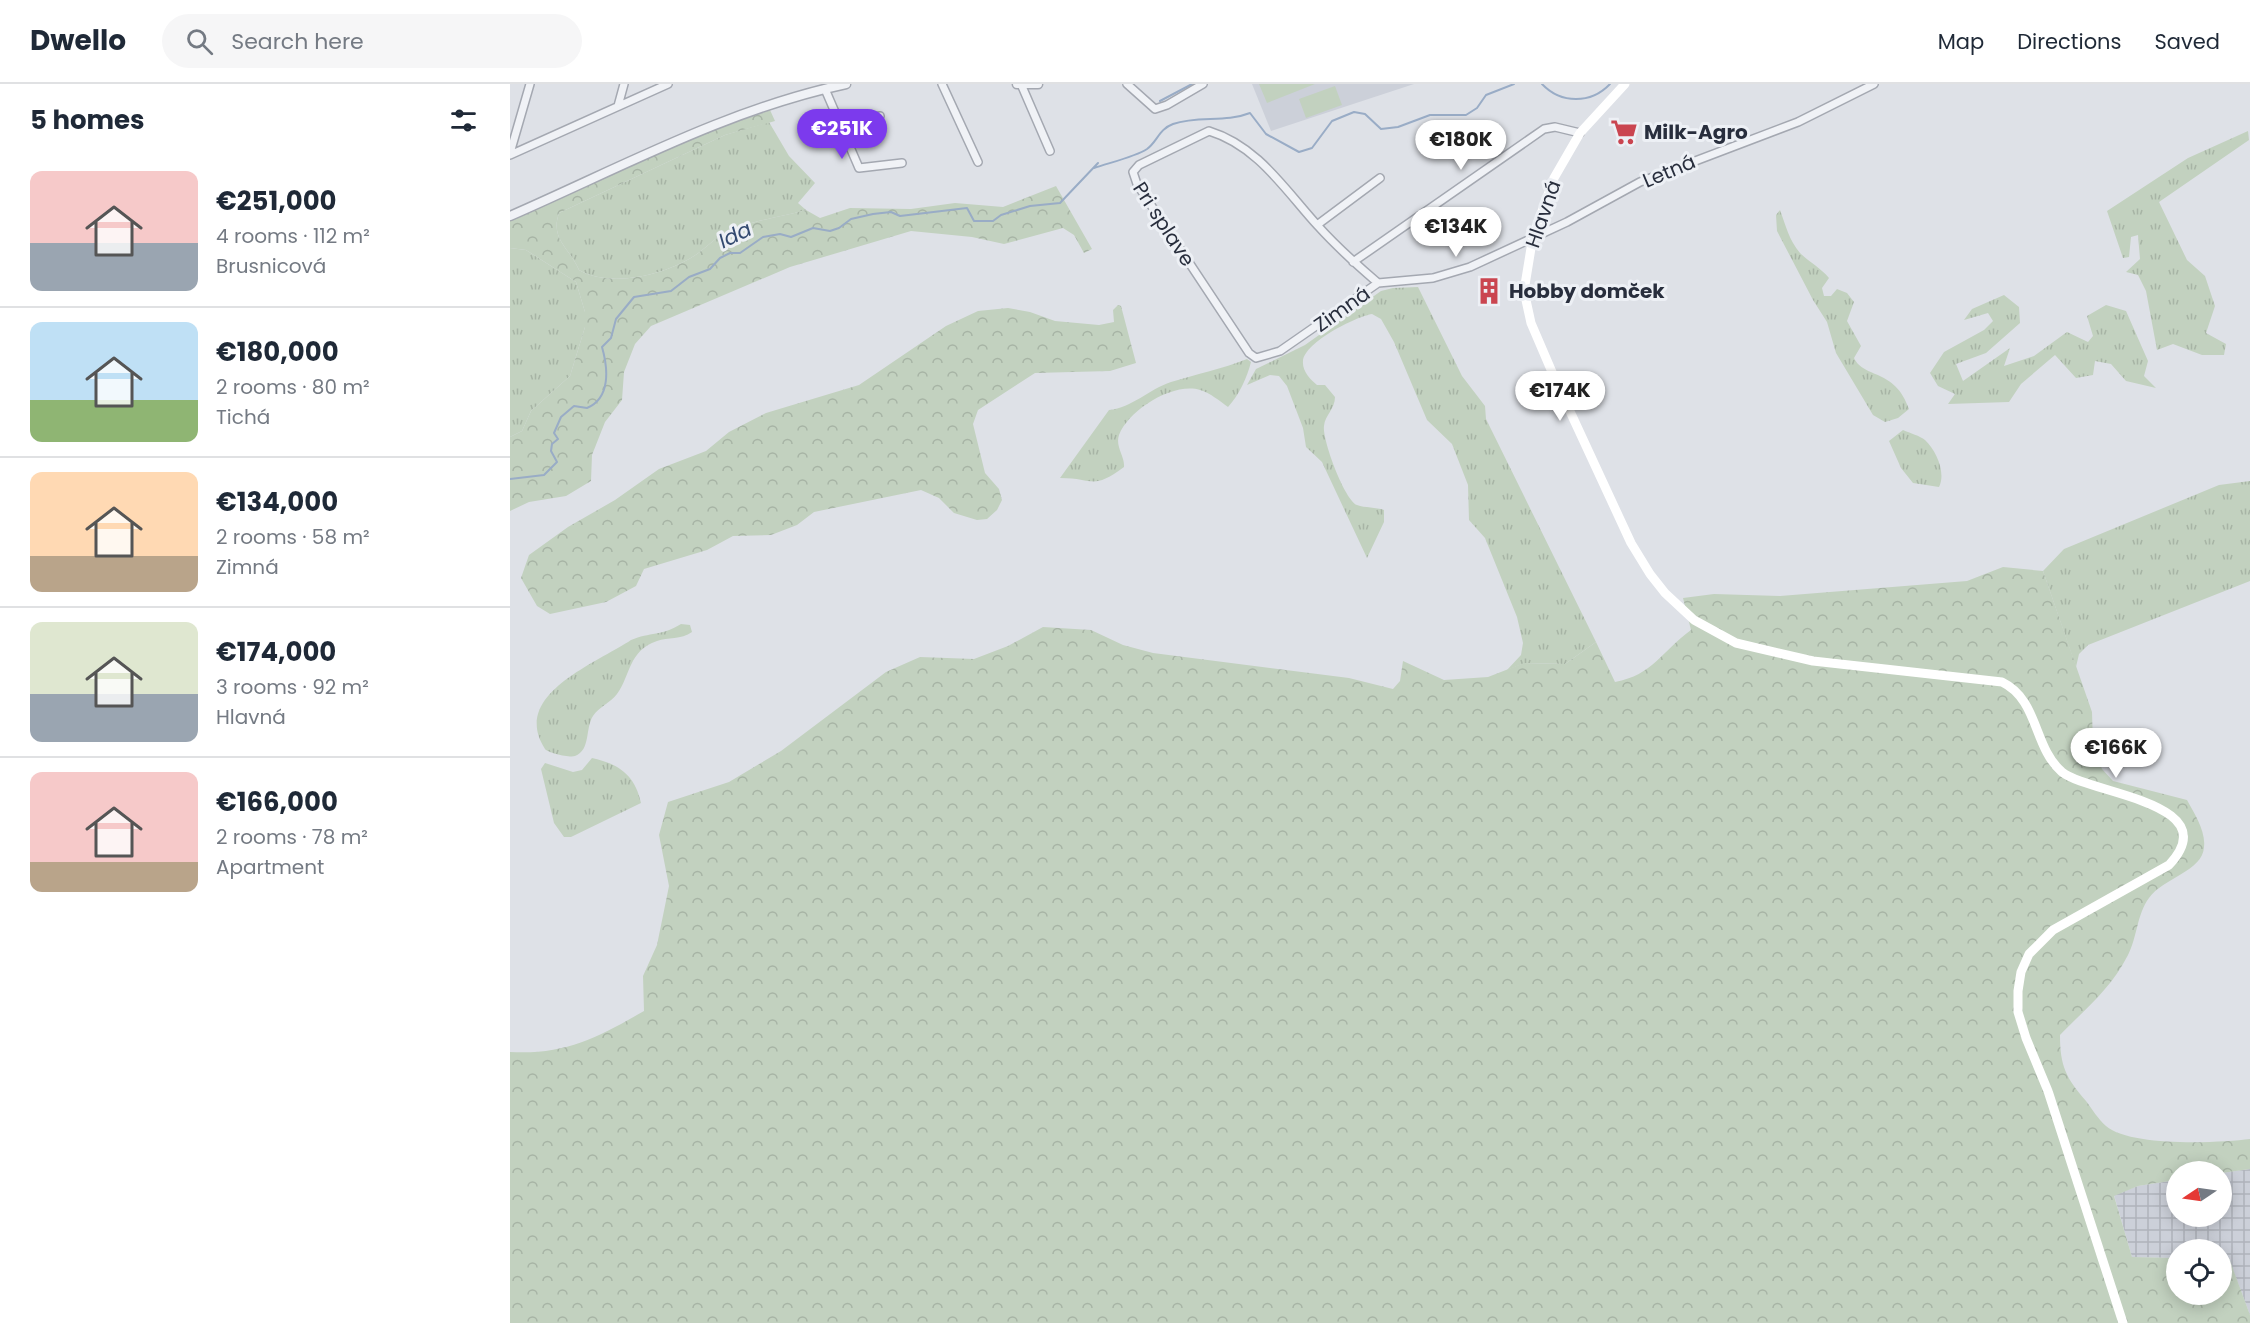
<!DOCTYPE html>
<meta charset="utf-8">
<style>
:root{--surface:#fff;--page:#f6f6f7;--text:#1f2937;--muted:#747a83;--line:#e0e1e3;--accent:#7c3aed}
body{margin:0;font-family:Poppins,sans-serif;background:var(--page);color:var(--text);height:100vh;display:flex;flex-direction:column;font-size:22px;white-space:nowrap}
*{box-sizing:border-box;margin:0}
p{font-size:20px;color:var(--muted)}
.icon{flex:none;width:33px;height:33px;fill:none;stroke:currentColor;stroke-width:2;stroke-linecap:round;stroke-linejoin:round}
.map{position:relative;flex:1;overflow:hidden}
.drawer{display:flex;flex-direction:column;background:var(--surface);width:510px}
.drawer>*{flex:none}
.needle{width:39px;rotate:257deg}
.controls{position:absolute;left:1656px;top:1077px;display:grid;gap:12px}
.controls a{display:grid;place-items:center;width:66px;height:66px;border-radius:50%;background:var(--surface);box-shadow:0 3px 15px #0003;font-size:30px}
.price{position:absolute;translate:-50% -51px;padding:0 14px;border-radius:21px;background:#fff;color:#222;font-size:20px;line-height:39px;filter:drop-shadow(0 2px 3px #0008)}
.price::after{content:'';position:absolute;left:50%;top:36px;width:18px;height:14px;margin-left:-9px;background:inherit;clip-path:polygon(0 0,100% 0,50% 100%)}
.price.on{background:var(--accent);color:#fff}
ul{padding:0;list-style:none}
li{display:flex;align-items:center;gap:18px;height:150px;padding:0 30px}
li+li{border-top:2px solid var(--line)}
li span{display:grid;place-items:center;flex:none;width:168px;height:120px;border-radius:12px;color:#555}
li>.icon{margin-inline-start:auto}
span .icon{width:72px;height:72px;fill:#fffc;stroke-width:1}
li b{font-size:26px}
h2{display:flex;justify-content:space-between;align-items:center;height:72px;padding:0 30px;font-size:26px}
header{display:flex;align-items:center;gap:36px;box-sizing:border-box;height:84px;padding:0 30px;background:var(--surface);border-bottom:2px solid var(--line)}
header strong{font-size:28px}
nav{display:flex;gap:33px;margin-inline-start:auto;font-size:21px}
.search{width:420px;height:54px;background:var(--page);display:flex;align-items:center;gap:15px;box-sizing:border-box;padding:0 21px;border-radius:33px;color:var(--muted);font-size:22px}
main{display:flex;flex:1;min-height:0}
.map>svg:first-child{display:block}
.built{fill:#ccd0d9}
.industrial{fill:url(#industrial-grid)}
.grass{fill:url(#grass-tufts)}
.forest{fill:url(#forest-crowns)}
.park{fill:#c2d1bf}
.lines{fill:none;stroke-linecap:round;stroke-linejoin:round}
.stream{stroke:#99acc6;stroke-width:2}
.minor-casing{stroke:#a4a8b1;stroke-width:10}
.tertiary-casing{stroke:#a4a8b1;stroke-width:11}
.minor{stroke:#f0f2f6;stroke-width:7}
.tertiary{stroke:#f0f2f6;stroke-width:8}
.secondary{stroke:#fff;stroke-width:9}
.labels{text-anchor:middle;stroke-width:6;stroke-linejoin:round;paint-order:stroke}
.poi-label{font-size:20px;font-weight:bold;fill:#282e3d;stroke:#edf0f5;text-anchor:start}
.street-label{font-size:20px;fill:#282e3d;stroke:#edf0f5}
.water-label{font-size:21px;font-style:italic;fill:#334a70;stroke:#edf0f5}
</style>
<header>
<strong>Dwello</strong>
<div class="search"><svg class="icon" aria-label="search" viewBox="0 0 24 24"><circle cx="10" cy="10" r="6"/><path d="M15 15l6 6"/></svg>Search here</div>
<nav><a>Map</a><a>Directions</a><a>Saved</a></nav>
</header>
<main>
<section class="drawer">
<h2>5 homes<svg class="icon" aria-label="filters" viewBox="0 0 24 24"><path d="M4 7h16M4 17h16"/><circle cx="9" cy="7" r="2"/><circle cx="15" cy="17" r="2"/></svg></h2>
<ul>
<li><span style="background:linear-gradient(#f6c9c9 60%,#9aa5b1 0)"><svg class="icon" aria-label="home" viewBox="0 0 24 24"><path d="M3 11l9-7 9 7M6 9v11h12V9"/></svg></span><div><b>€251,000</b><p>4 rooms · 112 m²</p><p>Brusnicová</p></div></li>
<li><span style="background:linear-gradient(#bfe0f5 65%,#8fb573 0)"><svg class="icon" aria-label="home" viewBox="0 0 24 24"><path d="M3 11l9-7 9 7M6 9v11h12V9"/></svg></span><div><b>€180,000</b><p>2 rooms · 80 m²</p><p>Tichá</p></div></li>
<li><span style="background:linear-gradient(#ffd9b3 70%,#b9a48a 0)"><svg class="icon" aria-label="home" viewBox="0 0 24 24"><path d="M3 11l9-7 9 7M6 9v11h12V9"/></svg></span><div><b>€134,000</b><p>2 rooms · 58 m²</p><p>Zimná</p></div></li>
<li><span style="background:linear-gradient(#dfe7d0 60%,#9aa5b1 0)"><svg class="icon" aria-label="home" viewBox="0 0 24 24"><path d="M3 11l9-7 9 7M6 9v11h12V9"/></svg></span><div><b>€174,000</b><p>3 rooms · 92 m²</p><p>Hlavná</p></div></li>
<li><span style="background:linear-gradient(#f6c9c9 75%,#b9a48a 0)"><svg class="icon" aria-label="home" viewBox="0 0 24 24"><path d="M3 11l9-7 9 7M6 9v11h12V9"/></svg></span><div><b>€166,000</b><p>2 rooms · 78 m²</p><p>Apartment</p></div></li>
</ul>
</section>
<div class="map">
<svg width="1740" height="1239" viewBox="0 0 1740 1239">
<defs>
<pattern id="industrial-grid" width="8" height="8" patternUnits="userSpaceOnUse" patternTransform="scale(1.5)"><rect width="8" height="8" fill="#ccd0d9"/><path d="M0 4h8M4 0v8" fill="none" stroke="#afb3bb"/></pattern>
<pattern id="grass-tufts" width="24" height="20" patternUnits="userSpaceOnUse" patternTransform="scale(1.5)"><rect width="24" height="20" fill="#c2d1bf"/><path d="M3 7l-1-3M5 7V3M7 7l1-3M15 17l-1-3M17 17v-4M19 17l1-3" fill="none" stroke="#a7b4a5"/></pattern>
<pattern id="forest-crowns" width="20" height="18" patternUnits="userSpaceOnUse" patternTransform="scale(1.5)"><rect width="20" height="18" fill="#c2d1bf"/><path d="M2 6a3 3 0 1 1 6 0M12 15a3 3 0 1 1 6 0" fill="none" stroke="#a7b4a5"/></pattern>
</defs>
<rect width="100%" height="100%" fill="#dee1e7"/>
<path class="built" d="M742,0H904L761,47Z"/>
<path class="industrial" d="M1740,1085V1231L1719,1175L1712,1174V1166H1666V1174L1622,1173L1604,1111L1628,1102L1666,1096V1132H1712V1089Z"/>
<path class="grass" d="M259,38L279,72L305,99L288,119L296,126C275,132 235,138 217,148C206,153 197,163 187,170C158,190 102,205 69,186C59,163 40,155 49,129L215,51Z
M1738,47L1739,56L1649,118L1677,176L1695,192L1705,222L1696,249L1716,260L1714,271H1692L1663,260L1647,266L1636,207L1628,191L1616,188L1630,175L1628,151L1621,153L1619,173L1613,174L1597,127L1678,74Z
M1270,126C1276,142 1279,156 1290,169C1299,178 1311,184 1319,194L1312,204L1314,212H1321L1327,205L1337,209L1344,218L1337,237L1351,262L1344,274C1354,295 1385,284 1399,325L1388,334L1375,338L1363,331L1326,269L1317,238L1303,216L1267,147L1266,131Z
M0,164L16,166L66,198L75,228V243L60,292L21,327L12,347L0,353Z
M908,203L952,292L975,322L976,335L1086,558L1055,580L1015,579L997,586L1011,571L1013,559L1007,533L975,454L959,436L958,401L942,360L917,336L884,258L871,235L862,230C845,233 795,258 793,277C792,287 800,295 807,301H815L825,313C825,325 815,331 814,342C812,355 834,415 847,421C855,424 866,423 874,426V438L857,474L812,378L796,363L793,344L777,302L769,292L760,291L737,301L746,285L795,261L871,207L883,204Z
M1494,211L1509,223L1510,239L1476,269L1446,280L1453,297L1500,264L1494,282L1524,272L1557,248L1578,258L1583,252L1577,232L1596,221L1616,227L1638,277L1634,292L1646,304L1616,297L1601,280L1585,277L1583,291L1566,294L1545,271L1511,300L1499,318L1438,320L1445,310L1428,302L1420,289L1434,268L1474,246L1483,237L1478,229L1454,236L1462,225Z
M737,275L741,278C737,294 729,311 718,323C710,317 700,309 690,306C663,298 619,326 609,351C605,363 615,372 614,383C581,407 585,394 550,394L599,326C622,324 639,305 661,298C687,290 712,285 737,275Z
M1393,346C1400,349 1410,352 1415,356C1427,367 1436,390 1429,403L1403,399L1391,384L1379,357Z
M1740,397V497L1578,561L1569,570L1566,583L1533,487L1554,465L1709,401Z
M171,540L180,541L182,548C171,556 158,553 147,557C118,567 121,591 107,610C100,619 89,623 83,632C75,644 81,666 65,672C60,674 38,669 35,665C0,611 85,580 121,556C140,548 152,552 171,540Z
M82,674C109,680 125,691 131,719L61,753H54L44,739L31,685L35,679L63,688L72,686Z"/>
<path class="forest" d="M260,26L265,37L215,51L49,129C40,155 59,163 69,186C102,205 158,190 187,170C197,163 206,153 217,148C236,138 274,132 296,126L310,134L340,124L401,125L445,119L493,123L546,102L582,165L574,169L564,151L553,144L494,160L462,153L401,147L280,183L141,242L125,260L114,288L112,316L95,338L82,371L81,397L56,412L19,418L0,427V353L12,347L21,327L60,292L75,243V228L66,198L16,166L0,164V136L184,53Z
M608,221L611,222L626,279L600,287L525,289L468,326L463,340L475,389L489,405L492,416L487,426L477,435L467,436L444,429L429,414L411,406L304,428L287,441L261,451L223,452L197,466L134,485L126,502L96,518L40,530L27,522L11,494L19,471L58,443L105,416L149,385L196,367L219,348L256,329L349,301L436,242L468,227L498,224L520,228L545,237L589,241L604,238L603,226Z
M1493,483L1533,487L1582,628L1583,661L1592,685L1603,697L1677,716C1684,729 1696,747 1694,763C1693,787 1653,794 1639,814C1627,830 1627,854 1618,871C1600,906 1576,924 1550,951C1550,982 1556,994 1576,1017C1582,1025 1588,1035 1596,1042C1620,1063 1709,1059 1740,1055V1085L1712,1089L1666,1088V1096L1628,1102L1604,1112L1622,1173L1666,1174V1210H1712V1174H1719L1740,1231V1239H0V968C55,971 87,954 134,927L133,892L147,861L159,802L149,751L158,718L219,698L271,667L376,588L410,573L464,575L498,562L533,543L581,546L613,561L643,569L839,594L883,605L890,597L893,577L934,596L978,593L1014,579L1055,580L1086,558L1105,598C1143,591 1152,567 1181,546L1173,514L1204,510L1270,512L1457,497Z"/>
<path class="park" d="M749,0H805L757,19Z
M825,2L832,21L796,34L789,15Z"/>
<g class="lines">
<path class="stream" d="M1032,0C1051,20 1081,20 1100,0
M650,17L682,0
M584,84C598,79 625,73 637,65C647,58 649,45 663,40C688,31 715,39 740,29L756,50L789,68L802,64L822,37L844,28L855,30L871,45L888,43L920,31H956L967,24L976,11L1004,0
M0,395L34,391L47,378L41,367L42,360L48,355L44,349L51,333L64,322L77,324C101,314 98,284 92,263L101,254L106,235L124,213L161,207L179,193L200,185L210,174L220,169H230L253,153L270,150L281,153L303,144L320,147L329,144L341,135L363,130L381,128L390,132L457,124L464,137H483L491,131L520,122L550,119L588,79"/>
<defs>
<path id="minor" d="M432,0L468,78
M511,0L540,67
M617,0L645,25L657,21L693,0
M315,5L349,84L392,79
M108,22L114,0
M328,37L370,32
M0,69L20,0
M0,71L158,0
M807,141L870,94
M843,178L1034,45L1045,43L1070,49
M868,199C847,181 827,163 808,142C775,106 748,62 699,47L629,81L623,88L627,100L739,269L746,274L770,267L868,199L923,194L960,183L1057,138L1130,98L1288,38L1364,0"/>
<path id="tertiary" d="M507,0H528
M0,132C110,84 218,25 336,0"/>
</defs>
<use href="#minor" class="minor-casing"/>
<use href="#tertiary" class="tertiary-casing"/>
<use href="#minor" class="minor"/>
<use href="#tertiary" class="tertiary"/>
<path class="secondary" d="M1115,0L1070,49L1044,94L1023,152L1014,207L1021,239L1045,295L1121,459L1140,490L1155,509L1184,536L1226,559L1303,577L1492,598C1529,616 1523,663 1552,688C1579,710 1718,718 1659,781L1543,846L1519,870L1511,888L1508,907V928L1516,954L1538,1007L1613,1239"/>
</g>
<defs>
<symbol id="supermarket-bare" viewBox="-9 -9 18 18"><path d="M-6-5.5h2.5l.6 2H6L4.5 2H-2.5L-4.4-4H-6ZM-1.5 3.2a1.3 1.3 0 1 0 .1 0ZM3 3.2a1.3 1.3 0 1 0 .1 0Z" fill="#ca4550" stroke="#edf0f5" stroke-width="2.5" paint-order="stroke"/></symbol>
<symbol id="building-bare" viewBox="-9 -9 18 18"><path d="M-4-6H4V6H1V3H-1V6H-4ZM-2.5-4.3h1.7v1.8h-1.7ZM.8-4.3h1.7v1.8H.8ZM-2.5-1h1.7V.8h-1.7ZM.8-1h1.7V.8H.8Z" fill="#ca4550" stroke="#edf0f5" stroke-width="2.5" paint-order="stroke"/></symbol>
</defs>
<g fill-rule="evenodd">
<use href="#supermarket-bare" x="1095" y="29" width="38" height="38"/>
<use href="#building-bare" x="960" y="188" width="38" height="38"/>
</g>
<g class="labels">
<g class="poi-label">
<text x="1134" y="55">Milk-Agro</text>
<text x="999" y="214">Hobby domček</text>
</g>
<g class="street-label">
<text transform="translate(1159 87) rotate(-23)" y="7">Letná</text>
<text transform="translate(1033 130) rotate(-71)" y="7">Hlavná</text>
<text transform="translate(654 140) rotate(57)" y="7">Pri splave</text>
<text transform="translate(832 225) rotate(-35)" y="7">Zimná</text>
</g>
<g class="water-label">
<text transform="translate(225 151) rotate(-26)" y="7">Ida</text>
</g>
</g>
</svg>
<div class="controls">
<a><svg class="needle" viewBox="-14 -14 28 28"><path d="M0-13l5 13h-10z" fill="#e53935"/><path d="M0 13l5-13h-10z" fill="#747a83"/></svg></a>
<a><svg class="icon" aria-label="locate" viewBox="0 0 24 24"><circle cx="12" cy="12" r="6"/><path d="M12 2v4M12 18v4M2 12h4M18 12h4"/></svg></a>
</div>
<b class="price on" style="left:332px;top:76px">€251K</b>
<b class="price" style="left:951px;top:87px">€180K</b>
<b class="price" style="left:946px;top:174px">€134K</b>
<b class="price" style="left:1050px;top:338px">€174K</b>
<b class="price" style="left:1606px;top:695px">€166K</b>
</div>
</main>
